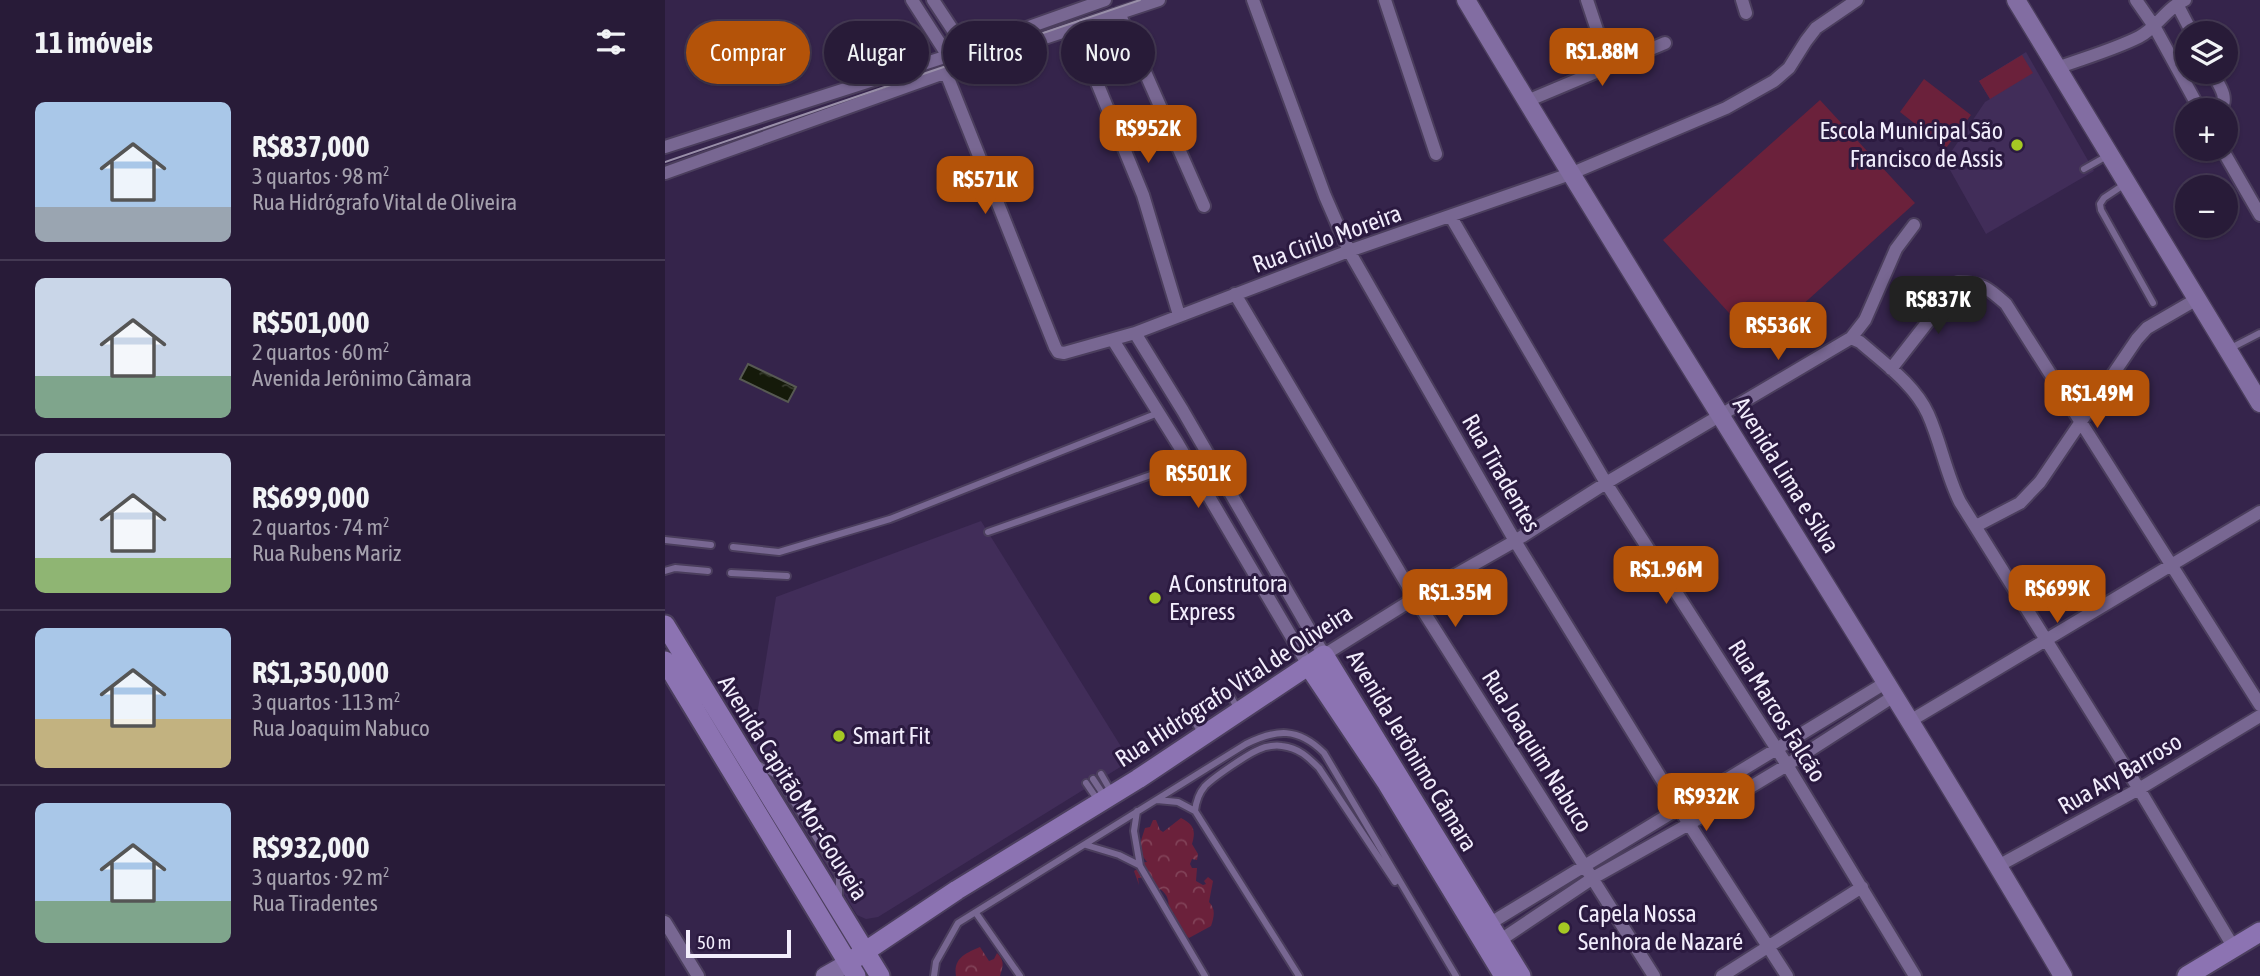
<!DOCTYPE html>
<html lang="pt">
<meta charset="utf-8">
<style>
:root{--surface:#281b38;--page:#342843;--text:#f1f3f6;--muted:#a5a1ae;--line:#443953;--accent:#b45309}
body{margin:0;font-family:"Asap Condensed",sans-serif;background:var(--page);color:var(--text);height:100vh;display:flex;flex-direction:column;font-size:26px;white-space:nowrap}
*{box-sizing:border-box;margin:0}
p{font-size:23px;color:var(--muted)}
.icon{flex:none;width:38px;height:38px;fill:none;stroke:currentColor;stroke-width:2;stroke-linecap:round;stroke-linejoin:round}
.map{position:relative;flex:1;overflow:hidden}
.drawer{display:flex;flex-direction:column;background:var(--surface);width:665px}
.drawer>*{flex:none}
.top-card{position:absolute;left:21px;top:21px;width:665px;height:63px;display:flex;gap:14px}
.fabs{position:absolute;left:1510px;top:21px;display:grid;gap:14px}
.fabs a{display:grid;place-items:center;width:63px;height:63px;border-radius:50%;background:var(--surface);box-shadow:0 2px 5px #0004,0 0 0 2px var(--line);font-size:35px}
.scale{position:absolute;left:21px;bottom:18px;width:105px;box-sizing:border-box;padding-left:7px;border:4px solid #f2edfc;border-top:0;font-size:19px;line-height:24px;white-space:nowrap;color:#f2edfc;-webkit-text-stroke:5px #2b1a40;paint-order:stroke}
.price{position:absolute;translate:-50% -60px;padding:0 16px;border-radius:14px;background:var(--accent);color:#fff;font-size:23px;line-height:46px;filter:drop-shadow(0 2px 4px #0008)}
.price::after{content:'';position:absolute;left:50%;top:42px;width:21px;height:16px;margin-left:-10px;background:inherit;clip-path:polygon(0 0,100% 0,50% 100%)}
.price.current{background:#222;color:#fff}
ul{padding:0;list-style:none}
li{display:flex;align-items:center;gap:21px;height:175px;padding:0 35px}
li+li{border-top:2px solid var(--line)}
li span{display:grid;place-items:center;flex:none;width:196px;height:140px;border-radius:10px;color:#555}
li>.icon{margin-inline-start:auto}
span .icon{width:84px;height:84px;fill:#fffc;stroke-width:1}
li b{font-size:30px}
h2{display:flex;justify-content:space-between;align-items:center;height:84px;padding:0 35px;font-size:30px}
.pill{padding:0 24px;border-radius:32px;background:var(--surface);box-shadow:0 2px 5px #0004,0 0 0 2px var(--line);font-size:24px;line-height:63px}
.pill.current{background:var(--accent);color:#fff}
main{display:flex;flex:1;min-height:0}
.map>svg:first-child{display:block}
.built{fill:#412d59}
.green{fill:#6b213b}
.forest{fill:url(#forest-crowns)}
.water{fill:url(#water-ripples);stroke:#575953;stroke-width:2}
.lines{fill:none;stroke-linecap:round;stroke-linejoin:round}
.lane-casing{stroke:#4b3e5d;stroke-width:10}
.street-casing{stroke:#4b3e5d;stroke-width:16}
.secondary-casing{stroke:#4b3e5d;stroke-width:21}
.primary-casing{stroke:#4b3e5d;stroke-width:23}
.lane{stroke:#786792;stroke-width:6}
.street{stroke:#786792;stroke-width:12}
.secondary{stroke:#826da2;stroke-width:18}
.primary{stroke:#8c73b2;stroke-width:19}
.tram{stroke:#998fa9;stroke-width:2}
.poi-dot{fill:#a5c823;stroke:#2b1a40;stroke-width:2.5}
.labels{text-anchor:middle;stroke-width:6;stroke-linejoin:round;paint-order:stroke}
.poi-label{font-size:24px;fill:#f2edfc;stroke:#2b1a40;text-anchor:start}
.street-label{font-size:24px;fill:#f2edfc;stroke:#2b1a40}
</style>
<main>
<section class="drawer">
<h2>11 imóveis<svg class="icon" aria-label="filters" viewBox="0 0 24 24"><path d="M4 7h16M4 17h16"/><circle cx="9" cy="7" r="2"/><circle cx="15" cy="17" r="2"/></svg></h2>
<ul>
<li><span style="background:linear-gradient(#a9c7e8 75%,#9aa5b1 0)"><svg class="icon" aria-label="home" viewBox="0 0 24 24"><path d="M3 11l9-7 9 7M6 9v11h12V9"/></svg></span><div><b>R$837,000</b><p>3 quartos · 98 m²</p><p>Rua Hidrógrafo Vital de Oliveira</p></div></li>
<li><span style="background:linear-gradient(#c9d6e8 70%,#7fa58c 0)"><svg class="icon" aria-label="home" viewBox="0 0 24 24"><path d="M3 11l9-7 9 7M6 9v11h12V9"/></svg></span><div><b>R$501,000</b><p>2 quartos · 60 m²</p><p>Avenida Jerônimo Câmara</p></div></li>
<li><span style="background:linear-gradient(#c9d6e8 75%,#8fb573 0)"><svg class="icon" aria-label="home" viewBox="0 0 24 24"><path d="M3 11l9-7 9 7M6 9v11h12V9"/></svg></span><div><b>R$699,000</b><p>2 quartos · 74 m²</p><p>Rua Rubens Mariz</p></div></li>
<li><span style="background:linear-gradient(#a9c7e8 65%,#c2b280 0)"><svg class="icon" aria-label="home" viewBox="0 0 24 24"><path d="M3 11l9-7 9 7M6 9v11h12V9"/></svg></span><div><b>R$1,350,000</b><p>3 quartos · 113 m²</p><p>Rua Joaquim Nabuco</p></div></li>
<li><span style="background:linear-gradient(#a9c7e8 70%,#7fa58c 0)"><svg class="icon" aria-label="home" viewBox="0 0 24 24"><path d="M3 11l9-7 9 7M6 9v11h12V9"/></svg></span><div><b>R$932,000</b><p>3 quartos · 92 m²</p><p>Rua Tiradentes</p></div></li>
</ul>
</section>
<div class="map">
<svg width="1595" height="976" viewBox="0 0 1595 976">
<defs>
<pattern id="forest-crowns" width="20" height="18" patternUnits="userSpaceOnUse" patternTransform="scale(1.75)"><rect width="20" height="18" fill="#6b213b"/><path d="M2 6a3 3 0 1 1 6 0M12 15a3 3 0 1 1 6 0" fill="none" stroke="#814258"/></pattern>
<pattern id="water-ripples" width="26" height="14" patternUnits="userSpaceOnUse" patternTransform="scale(1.75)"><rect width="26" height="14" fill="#151a0a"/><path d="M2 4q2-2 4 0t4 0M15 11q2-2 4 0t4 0" fill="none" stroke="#383c2f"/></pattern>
</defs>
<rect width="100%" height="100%" fill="#35244b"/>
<path class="built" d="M1361,52L1429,171L1321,234L1280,161L1320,102L1325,99L1314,81Z
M316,521L465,761L213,917L201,919L192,915L87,746L111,597Z"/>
<path class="green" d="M1357,55L1368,73L1325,99L1314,81Z
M1259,79L1306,115L1281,148L1235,112Z
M1155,100L1250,203L1093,345L998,240Z"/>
<path class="forest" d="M516,818C529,825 531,830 527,844L533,854L532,860L527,859L525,864L527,868H532L531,881L538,885L541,884L539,881L543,877L548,881L544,902C551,909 549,917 546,926L524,938L520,935L508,912L502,918C504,906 506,897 495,889V892L487,894L477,878H473L474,885L469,871L472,869L473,863L482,862L473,850L480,828L485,827L488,820H491L495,830L498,832Z
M315,947L324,961L329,959L332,953C340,961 338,966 335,976H291C288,958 301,953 315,947Z"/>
<path class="water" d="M83,364L131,387L123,402L75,379Z"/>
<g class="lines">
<defs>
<path id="lane" d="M1419,169L1442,156
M1460,184L1439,198L1435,204L1436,210L1488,303
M1566,348L1595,333
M323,532L523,462
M0,540L46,545
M68,547L114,552L225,519L493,413
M0,571L10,568L43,571
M66,573L122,576
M566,697L573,709
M529,721L537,734
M93,764L112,776L174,874V897
M436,774L447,793
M428,779L440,797
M421,783L432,799
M492,800L513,802L530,811L634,976
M472,811L469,831L475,866L540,976
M530,811C531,802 534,793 540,786C549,777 584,753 595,749C601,746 611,745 617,746C634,748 643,757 654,768L730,882
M421,845L454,855L474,865
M311,913L355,976
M269,976L271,962L293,923L581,744C611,729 633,727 659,753L791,976"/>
<path id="street" d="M247,0L283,56
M268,0L301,50
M588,0L660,196L684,251L850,541L1024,824L1122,976
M720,0L771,154
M922,0L933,33
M1077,0L1081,13
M1471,0L1489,26L1535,110
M1512,4L1527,33
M454,13L539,206
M410,29L478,195L514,315
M1392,68C1419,58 1448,50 1474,37C1492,28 1501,8 1520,0
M1547,72C1553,84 1565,97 1555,110
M281,73L390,347L393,352L399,353L470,333L684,251L905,174L1061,108L1109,81L1124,68L1141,41L1151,28L1192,0
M862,101L1000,43
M0,147L283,56L440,0
M1557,149L1595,215
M0,173L346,49L494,0
M786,217L941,483L1122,765L1250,976
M570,294L750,598L989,976
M470,333L518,411L659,655L750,598L850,541L941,483L1186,338L1200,320L1231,249L1249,225
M1186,338L1195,342C1219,363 1250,385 1263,414C1276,443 1281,474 1295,502L1474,789L1569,948
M448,340L513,444L643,665
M1226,369L1293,283C1318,283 1323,288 1341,304L1595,705
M1311,526L1355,503L1375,482L1472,339L1482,328L1532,299
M1245,721L1595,512
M1333,866L1474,789L1595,716
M0,922L33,976
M824,924L1220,683
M834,941L928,878L1024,824L1122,765L1229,696
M1057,976L1197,887"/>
<path id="secondary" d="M801,0C996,328 1205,647 1398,976
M1351,0L1595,403
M160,976L183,963"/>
<path id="primary" d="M0,625L215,976
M0,661L191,976
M643,665L722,783L839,976
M183,963L292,890L473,779L659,655L856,976
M1522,976L1595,932"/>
</defs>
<use href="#lane" class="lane-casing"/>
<use href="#street" class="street-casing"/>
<use href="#secondary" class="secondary-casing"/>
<use href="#primary" class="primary-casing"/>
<use href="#lane" class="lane"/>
<use href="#street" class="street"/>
<use href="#secondary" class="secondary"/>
<use href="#primary" class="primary"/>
<path class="tram" d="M0,162L475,0"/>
</g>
<g class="poi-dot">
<circle cx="1352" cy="145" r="7"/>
<circle cx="490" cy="598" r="7"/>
<circle cx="174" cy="736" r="7"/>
<circle cx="899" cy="928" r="7"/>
</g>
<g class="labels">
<g class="poi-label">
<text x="1338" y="139" text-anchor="end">Escola Municipal São<tspan x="1338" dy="28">Francisco de Assis</tspan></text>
<text x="504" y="592">A Construtora<tspan x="504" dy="28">Express</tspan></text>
<text x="188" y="744">Smart Fit</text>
<text x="913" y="922">Capela Nossa<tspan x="913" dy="28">Senhora de Nazaré</tspan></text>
</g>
<g class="street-label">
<text transform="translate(662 239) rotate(-20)" y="8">Rua Cirilo Moreira</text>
<text transform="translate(836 473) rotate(60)" y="8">Rua Tiradentes</text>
<text transform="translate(1121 475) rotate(58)" y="8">Avenida Lima e Silva</text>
<text transform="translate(569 686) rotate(-33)" y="8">Rua Hidrógrafo Vital de Oliveira</text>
<text transform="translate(1112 711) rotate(58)" y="8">Rua Marcos Falcão</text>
<text transform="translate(747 751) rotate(59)" y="8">Avenida Jerônimo Câmara</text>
<text transform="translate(872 751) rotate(58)" y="8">Rua Joaquim Nabuco</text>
<text transform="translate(1455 774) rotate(-30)" y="8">Rua Ary Barroso</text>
<text transform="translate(128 788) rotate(58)" y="8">Avenida Capitão Mor-Gouveia</text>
</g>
</g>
</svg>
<div class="fabs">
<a><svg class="icon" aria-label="layers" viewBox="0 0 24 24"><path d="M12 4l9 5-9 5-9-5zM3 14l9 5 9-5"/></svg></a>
<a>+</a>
<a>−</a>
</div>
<div class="scale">50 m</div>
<b class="price" style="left:937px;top:88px">R$1.88M</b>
<b class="price" style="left:483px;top:165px">R$952K</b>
<b class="price" style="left:320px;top:216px">R$571K</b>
<b class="price current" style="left:1273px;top:336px">R$837K</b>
<b class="price" style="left:1113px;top:362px">R$536K</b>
<b class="price" style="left:1432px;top:430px">R$1.49M</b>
<b class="price" style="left:533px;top:510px">R$501K</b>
<b class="price" style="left:1001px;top:606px">R$1.96M</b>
<b class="price" style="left:1392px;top:625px">R$699K</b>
<b class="price" style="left:790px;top:629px">R$1.35M</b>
<b class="price" style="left:1041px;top:833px">R$932K</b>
<div class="top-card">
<a class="pill current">Comprar</a>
<a class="pill">Alugar</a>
<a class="pill">Filtros</a>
<a class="pill">Novo</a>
</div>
</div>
</main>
